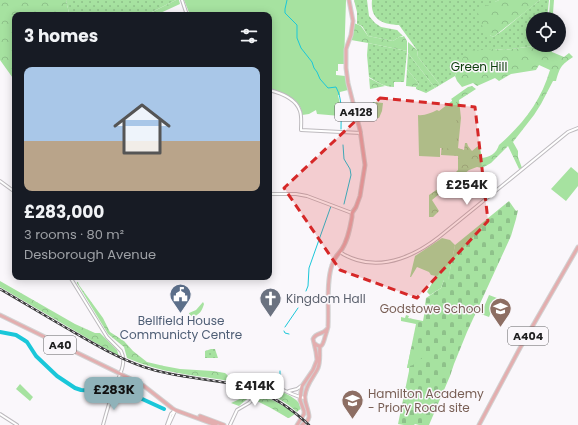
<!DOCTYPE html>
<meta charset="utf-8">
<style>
:root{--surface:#171b24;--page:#242831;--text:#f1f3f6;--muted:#9ea1a6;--accent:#8fb2b9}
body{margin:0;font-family:Poppins,sans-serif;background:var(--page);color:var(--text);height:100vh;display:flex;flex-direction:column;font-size:15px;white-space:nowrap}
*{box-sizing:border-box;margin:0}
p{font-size:13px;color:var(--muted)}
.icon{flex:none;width:22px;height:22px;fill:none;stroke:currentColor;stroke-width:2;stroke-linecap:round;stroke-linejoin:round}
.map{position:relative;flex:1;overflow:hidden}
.sheet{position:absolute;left:12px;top:12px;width:260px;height:268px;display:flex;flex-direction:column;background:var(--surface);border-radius:8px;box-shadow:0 2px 10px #0003}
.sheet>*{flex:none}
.tools{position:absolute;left:526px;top:12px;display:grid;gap:8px}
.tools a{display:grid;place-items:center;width:40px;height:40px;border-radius:50%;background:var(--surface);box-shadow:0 2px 10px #0003;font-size:20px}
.price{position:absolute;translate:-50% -34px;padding:0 9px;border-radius:8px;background:#fff;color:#222;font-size:13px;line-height:26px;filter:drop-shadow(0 1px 2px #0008)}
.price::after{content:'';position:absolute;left:50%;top:24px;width:12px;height:9px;margin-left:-6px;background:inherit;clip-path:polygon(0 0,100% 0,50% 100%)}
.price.active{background:var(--accent);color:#111}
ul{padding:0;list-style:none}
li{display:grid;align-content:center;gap:8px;height:212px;padding:0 12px}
li span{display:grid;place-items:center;height:124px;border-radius:8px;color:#555}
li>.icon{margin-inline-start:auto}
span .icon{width:72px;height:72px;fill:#fffc;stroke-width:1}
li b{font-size:17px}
h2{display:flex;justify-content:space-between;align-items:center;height:48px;padding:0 12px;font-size:17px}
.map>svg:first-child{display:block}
.grass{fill:url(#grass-dots)}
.forest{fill:url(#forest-crowns)}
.cemetery{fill:url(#cemetery-stones)}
.green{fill:#a6e2a0}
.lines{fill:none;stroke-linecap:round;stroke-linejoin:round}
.stream{stroke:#1ac7d9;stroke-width:1}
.river{stroke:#1ac7d9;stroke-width:4}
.tertiary-casing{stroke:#bdbabe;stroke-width:4}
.primary-casing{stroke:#d2d2d2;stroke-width:5}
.tertiary{stroke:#fff;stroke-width:2}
.primary{stroke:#e3aeaf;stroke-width:3}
.rail-casing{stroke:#3b3b3c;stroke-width:2.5}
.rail{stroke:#faf7fb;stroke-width:1;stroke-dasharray:3;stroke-linecap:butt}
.marked{fill:#d62828;fill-opacity:0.2;stroke:#d62828;stroke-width:3;stroke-dasharray:8 5;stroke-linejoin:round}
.labels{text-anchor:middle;stroke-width:3;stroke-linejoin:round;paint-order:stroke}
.shield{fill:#faf7fb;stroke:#616062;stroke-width:1}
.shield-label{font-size:11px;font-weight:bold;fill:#1f1f20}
.park-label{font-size:12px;fill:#0c3d0a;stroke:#faf7fb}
.worship-label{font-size:12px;fill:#5b616d;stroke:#faf7fb;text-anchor:start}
.education-label{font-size:12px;fill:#785e54;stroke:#faf7fb;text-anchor:end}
.service-label{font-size:12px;fill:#4e5e75;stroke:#faf7fb}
</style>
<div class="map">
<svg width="578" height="425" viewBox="0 0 578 425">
<defs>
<pattern id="grass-dots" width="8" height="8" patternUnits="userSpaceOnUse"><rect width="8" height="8" fill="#a6e2a0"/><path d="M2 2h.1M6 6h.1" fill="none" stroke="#8ec18a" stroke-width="1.8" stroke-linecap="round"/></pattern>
<pattern id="forest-crowns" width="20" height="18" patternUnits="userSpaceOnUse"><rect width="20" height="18" fill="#a6e2a0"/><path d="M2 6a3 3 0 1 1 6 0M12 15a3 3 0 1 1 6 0" fill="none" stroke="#8ec18a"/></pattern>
<pattern id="cemetery-stones" width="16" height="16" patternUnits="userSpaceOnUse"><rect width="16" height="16" fill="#a6e2a0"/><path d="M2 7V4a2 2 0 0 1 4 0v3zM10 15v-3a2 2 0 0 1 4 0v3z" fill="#8ec18a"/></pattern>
</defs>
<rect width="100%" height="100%" fill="#faf7fb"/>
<path class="grass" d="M66,0H176L146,15H65L69,13Z
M354,0H367L369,16L375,23L381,27L397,30L403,36L399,37L393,41L368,36L362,26L357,24V12Z
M372,0H499L495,2L490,35L493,37L502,31L527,10L540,0H549L547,19H533V45H546L545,46L542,45L504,50L494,49L458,69L455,76L440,85L418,57L417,50L399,25C383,24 370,20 372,0Z
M368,43L407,51L404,82H394V87C385,87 377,82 369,77L367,55Z
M408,53L435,88L426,93L416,89V87L419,84L407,69Z
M211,349H215L218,358H205V351Z"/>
<path class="forest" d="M0,0H66L69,13L65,15H15V81L0,60Z
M176,0H179L180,4L156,15H146Z
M499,0H540L496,35L493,37L490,35L486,37L477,10Z
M550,0H554L553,13L550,16L549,15Z
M354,23L361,26L368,36L393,41L399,37H402L404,36L407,41V51L368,43L351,40Z
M408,42L417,50L418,57L440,85L435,88L408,53Z
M542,45L552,49V52L564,57L569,53L573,57C561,65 560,67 556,81H553L541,104L534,115L513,142L518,151V157L522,168L519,169L508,146L491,163L482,168L477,167L469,170L432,200L439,211L433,217H429V195L442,186L458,170V156L441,155L442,140L452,108V100L451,99L468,87L472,86L476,89L459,100L461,118L458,148L464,150L465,143H467L468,146L472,151L478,146L480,147L482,158C490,157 496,154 499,145C523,124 541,101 550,70L539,65L536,70L511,74L499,81L495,78L477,86L473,83L462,87L457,81L455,76L465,53L470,51L494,49L504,50Z
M407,69L419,84L416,87L406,86Z
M369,77V78L385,86L370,89Z
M373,102L383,103L382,111L379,118L372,117Z
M0,281L75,324L95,333H100L117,350L119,356L94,342L0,287Z
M77,282H78L79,285L103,318L110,332L124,341L133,351L147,362L164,366L180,369L213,371L225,373L233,380L241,383L243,380L256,383L255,388C230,379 204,378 178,373C160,370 144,365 127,358L124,347L108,334L77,283Z
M266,384V385C274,388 294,396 299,403C299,404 301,409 301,409L299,410L297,412C286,402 273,395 259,389L260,385Z
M238,387C258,393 278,401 295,414L289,418H288L269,407L257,401L255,399L256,395L253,394L239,406L231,403L242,398H238Z"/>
<path class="cemetery" d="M509,201L516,211L518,210L516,219L511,236L467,332L454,364L450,376L429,425H419L415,424L414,425H404L398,424L409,371V368H407L416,324L401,321V317L405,318L406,315L409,316L408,318L423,321L426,305H425L426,298L441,288L444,280H448L455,245Z"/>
<path class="green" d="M184,0H346L344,64H338V71H336V75L345,76L348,90L340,92V95H338L340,104V116L317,114L316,110L309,114L302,115C302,98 282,93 269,88V15H190Z
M456,100L457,149L440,148V157L419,156L418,115C424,116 431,113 437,110L439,111L452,101Z
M571,167L578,173V186L566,201L551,189Z
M442,238L450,240L455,245L448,281L444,280L441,288L430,295L427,292L436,276L431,275L429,272L417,267L411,277H410L415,256Z
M489,295L497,298L489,317L481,314Z
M203,302L204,304C202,311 199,315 193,317L189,314V313L196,310Z
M411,349L424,351L423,357L413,365L410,366L409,368H407Z
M20,384L33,397L30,401L16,389Z"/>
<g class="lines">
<path class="stream" d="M287,0L285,9V13L297,25V38L301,48L312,62L314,68L317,72L320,79L328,88L336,87C343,100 341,115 341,129
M343,145L344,159L350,169L351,175L344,204
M306,291L308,286L309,268L331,206
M285,327L298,308
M284,331L285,333L289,334
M280,371V376
M273,381L277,378"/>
<path class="river" d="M0,332L16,335L24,340L27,342L36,356L57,376L75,388L81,390L110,392H127L164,409"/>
<defs>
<path id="tertiary" d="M182,0L187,15
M269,90C281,93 296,98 300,111C302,117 301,124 301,130L361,133
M0,181L15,192
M269,194H296L307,196L352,213
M340,252C345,256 351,258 357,260C386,269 416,255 439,237L568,132L578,128
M70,277L107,337L121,351C128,364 117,379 113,392C109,403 106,414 103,425
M289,391L297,389L301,386
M0,414L17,425
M169,424L175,411
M167,425L171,414L175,410
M230,425L237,410L249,403L253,399L261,378L265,376C267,378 269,381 272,383C277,388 297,397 305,398"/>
<path id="primary" d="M0,315L137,382L144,386L172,408L175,410L216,425
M314,343C322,350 323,344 325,337C326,334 327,331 328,327C329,308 326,282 332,265C334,257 338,255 342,249C348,240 350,228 352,217V213L356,207L360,196L365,165L360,130L348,83L346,68V49L351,35L353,21L349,0
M200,416L224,425
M297,425L304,414V411L300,400L301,392L302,386L313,370L317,360L316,352L313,339C316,332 323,335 327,329
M302,425L308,420L309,417C309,409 304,403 305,396C306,384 314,377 318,368C321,360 319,353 320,346
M479,425L520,348L578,247"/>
</defs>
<use href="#tertiary" class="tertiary-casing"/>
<use href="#primary" class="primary-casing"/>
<use href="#tertiary" class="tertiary"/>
<use href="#primary" class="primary"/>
<defs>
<path id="rail" d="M0,289C21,301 42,314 63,326C89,341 115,357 144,367C173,377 203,378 233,384C262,389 288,405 309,425"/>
</defs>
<use href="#rail" class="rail-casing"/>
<use href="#rail" class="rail"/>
</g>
<path class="marked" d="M380,98L475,107L488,221L417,298L340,270L284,188Z"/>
<defs>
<symbol id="civic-pin" viewBox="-11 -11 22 30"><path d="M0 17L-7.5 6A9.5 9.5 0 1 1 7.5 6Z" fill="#5c6f8a" stroke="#faf7fb"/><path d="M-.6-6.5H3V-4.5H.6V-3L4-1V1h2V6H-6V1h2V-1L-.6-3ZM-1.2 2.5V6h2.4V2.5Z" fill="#fff"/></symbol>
<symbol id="church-pin" viewBox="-11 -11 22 30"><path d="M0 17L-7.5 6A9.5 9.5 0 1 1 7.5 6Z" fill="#6b7280" stroke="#faf7fb"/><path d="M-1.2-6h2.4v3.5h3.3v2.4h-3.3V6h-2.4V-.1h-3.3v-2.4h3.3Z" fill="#fff"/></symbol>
<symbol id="school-pin" viewBox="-11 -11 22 30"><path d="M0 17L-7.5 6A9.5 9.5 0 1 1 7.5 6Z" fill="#8d6e63" stroke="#faf7fb"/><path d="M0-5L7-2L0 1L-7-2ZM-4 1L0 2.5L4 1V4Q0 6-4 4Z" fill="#fff"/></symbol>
</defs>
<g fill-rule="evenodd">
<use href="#civic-pin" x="168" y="282" width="25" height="34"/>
<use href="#church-pin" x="258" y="286" width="25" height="34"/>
<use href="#school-pin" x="488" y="296" width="25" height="34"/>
<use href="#school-pin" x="340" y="388" width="25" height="34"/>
</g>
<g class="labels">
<g class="shield">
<rect x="335" y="103" width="42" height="18" rx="3"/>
<rect x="508" y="327" width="40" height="18" rx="3"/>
<rect x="44" y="336" width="32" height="18" rx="3"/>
</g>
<g class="shield-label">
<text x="356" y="116">A4128</text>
<text x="528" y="340">A404</text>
<text x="60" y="349">A40</text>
</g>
<g class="park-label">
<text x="479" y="71">Green Hill</text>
</g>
<g class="worship-label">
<text x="286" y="303">Kingdom Hall</text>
</g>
<g class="education-label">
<text x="484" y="313">Godstowe School</text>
<text x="368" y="398" text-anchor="start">Hamilton Academy<tspan x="368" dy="14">- Priory Road site</tspan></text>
</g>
<g class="service-label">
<text x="181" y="325">Bellfield House<tspan x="181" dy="14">Communicty Centre</tspan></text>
</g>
</g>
</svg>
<div class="tools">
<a><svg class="icon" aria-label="locate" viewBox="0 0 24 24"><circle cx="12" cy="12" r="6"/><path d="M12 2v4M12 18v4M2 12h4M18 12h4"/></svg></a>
</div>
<b class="price" style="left:467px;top:206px">£254K</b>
<b class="price" style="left:255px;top:407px">£414K</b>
<b class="price active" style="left:114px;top:411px">£283K</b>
<section class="sheet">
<h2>3 homes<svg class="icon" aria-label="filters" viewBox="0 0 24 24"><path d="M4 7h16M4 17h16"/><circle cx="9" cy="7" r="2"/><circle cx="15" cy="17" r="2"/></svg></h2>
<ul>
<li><span style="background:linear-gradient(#a9c7e8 60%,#b9a48a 0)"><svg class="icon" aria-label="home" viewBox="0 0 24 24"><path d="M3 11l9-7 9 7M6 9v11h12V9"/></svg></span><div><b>£283,000</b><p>3 rooms · 80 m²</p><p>Desborough Avenue</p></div></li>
</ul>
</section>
</div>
